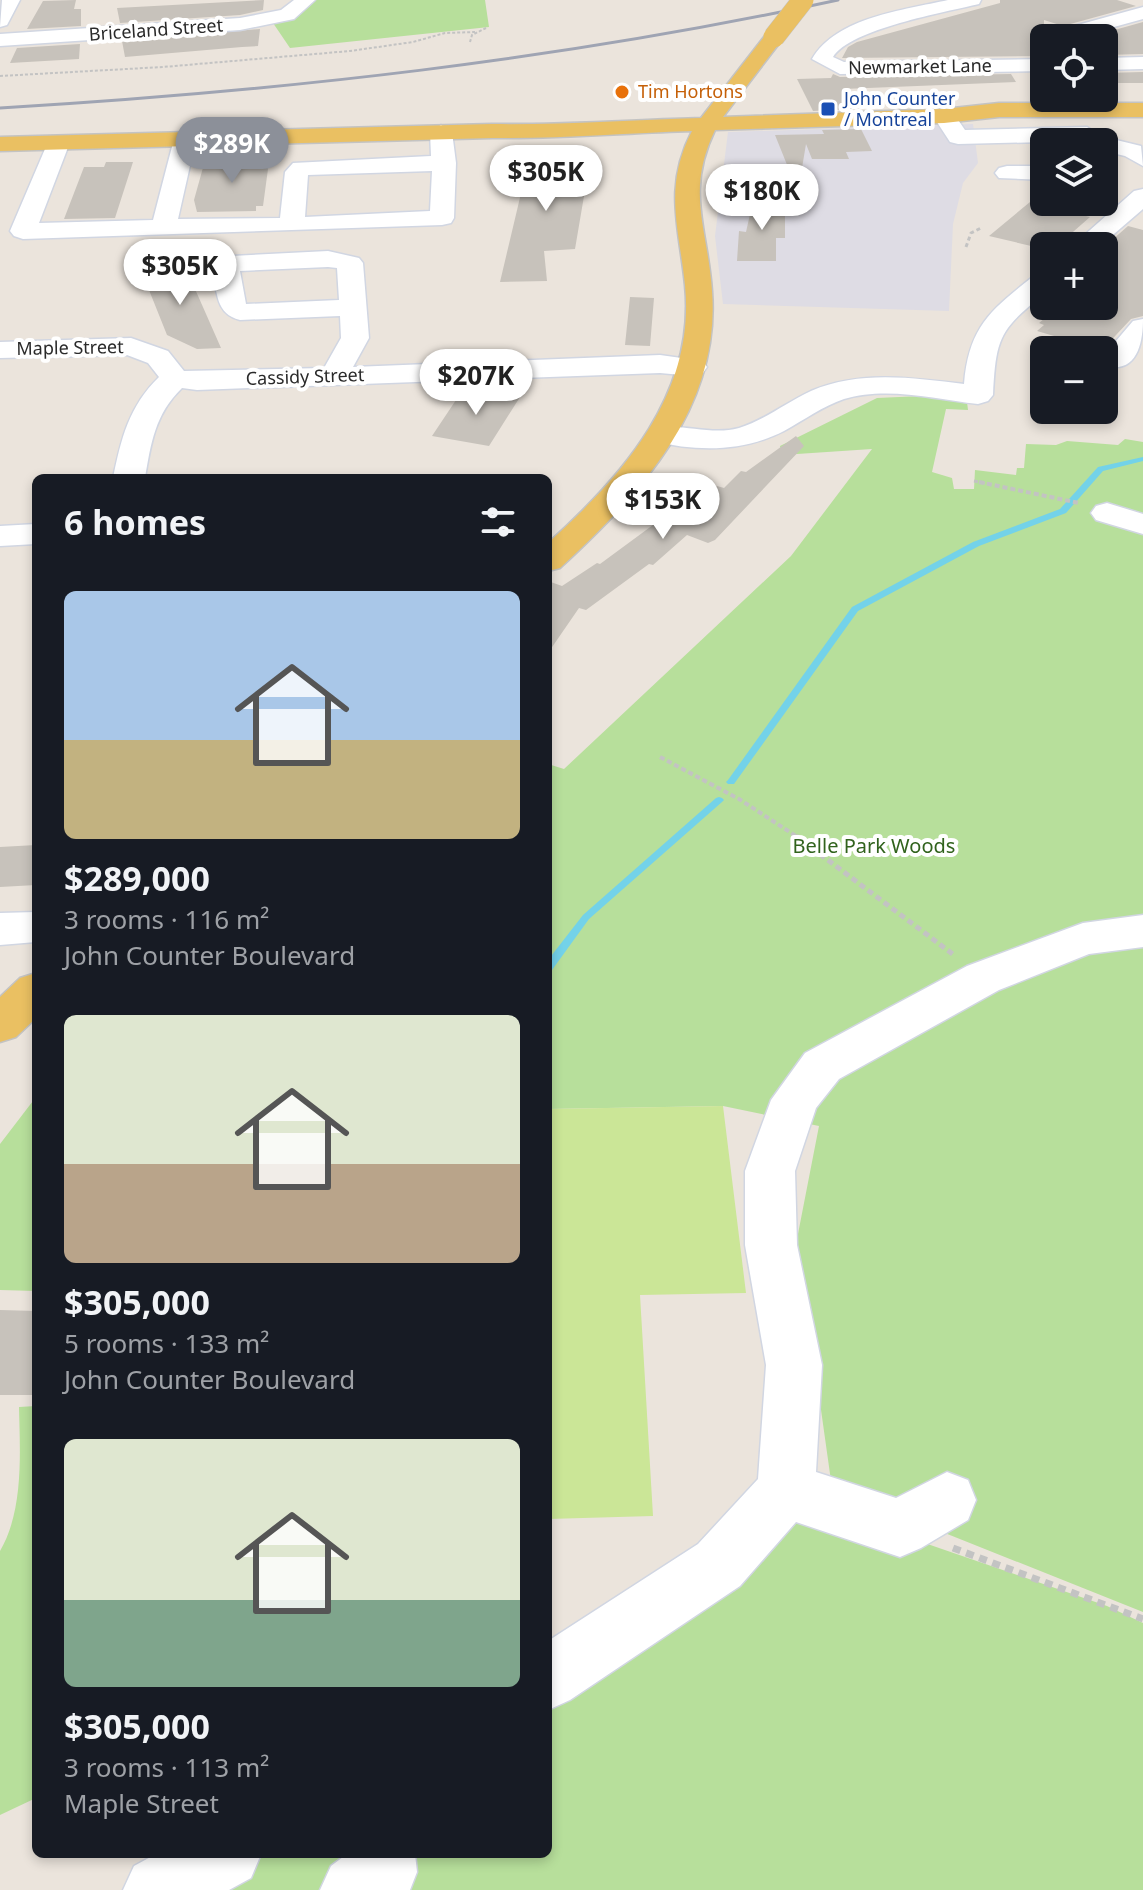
<!DOCTYPE html>
<meta charset="utf-8">
<style>
:root{--surface:#171b24;--page:#20242c;--text:#f1f3f6;--muted:#9ea1a6;--accent:#8c9099}
body{margin:0;font-family:"Noto Sans",sans-serif;background:var(--page);color:var(--text);height:100vh;display:flex;flex-direction:column;font-size:30px;white-space:nowrap}
*{box-sizing:border-box;margin:0}
p{font-size:26px;color:var(--muted)}
.icon{flex:none;width:44px;height:44px;fill:none;stroke:currentColor;stroke-width:2;stroke-linecap:round;stroke-linejoin:round}
.map{position:relative;flex:1;overflow:hidden}
.sheet{position:absolute;left:32px;top:474px;width:520px;height:1384px;display:flex;flex-direction:column;background:var(--surface);border-radius:12px;box-shadow:0 4px 12px #0003}
.sheet>*{flex:none}
.tools{position:absolute;left:1030px;top:24px;display:grid;gap:16px}
.tools a{display:grid;place-items:center;width:88px;height:88px;border-radius:12px;background:var(--surface);box-shadow:0 4px 12px #0003;font-size:40px}
.price{position:absolute;translate:-50% -68px;padding:0 18px;border-radius:28px;background:#fff;color:#222;font-size:26px;line-height:52px;filter:drop-shadow(0 2px 4px #0008)}
.price::after{content:'';position:absolute;left:50%;top:48px;width:24px;height:18px;margin-left:-12px;background:inherit;clip-path:polygon(0 0,100% 0,50% 100%)}
.price.on{background:var(--accent);color:#fff}
ul{padding:0;list-style:none}
li{display:grid;align-content:center;gap:16px;height:424px;padding:0 32px}
li span{display:grid;place-items:center;height:248px;border-radius:12px;color:#555}
li>.icon{margin-inline-start:auto}
span .icon{width:144px;height:144px;fill:#fffc;stroke-width:1}
li b{font-size:34px}
h2{display:flex;justify-content:space-between;align-items:center;height:96px;padding:0 32px;font-size:34px}
.map>svg:first-child{display:block}
.industrial{fill:#dedce4}
.green{fill:#b7df9b}
.pitch{fill:#cbe697}
.lines{fill:none;stroke-linecap:round;stroke-linejoin:round}
.stream{fill:#73d2e9;fill-rule:evenodd}
.building{fill:#c7c2bb}
.minor-casing{stroke:#d1d6e2;stroke-width:3}
.major-casing{stroke:#c3c3c3;stroke-width:3}
.path-far4{stroke:#c3c3c3;stroke-width:2;stroke-dasharray:3 2;stroke-linecap:butt}
.path-far3{stroke:#c3c3c3;stroke-width:3;stroke-dasharray:4 3;stroke-linecap:butt}
.path-far2{stroke:#c3c3c3;stroke-width:4;stroke-dasharray:5 3;stroke-linecap:butt}
.path-far1{stroke:#c3c3c3;stroke-width:5;stroke-dasharray:6 4;stroke-linecap:butt}
.path{stroke:#c3c3c3;stroke-width:7;stroke-dasharray:8 6;stroke-linecap:butt}
.minor{fill:#fff;fill-rule:evenodd}
.major{fill:#eac062;fill-rule:evenodd}
.rail{stroke:#9fa4b3;stroke-width:3}
.major-bridge-casing{stroke:#c3c3c3;stroke-width:22;stroke-linecap:butt}
.major-bridge{stroke:#eac062;stroke-width:21}
.food-dot{fill:#e8710a;stroke:#fff;stroke-width:3}
.transit-dot{fill:#1a4fb4;stroke:#fff;stroke-width:3}
.labels{text-anchor:middle;stroke-width:8;stroke-linejoin:round;paint-order:stroke}
.far-street-label{font-size:18px;fill:#2a2a2a;stroke:#fff}
.far-food-label{font-size:18px;fill:#c56008;stroke:#fff;text-anchor:start}
.far-transit-label{font-size:18px;fill:#164399;stroke:#fff;text-anchor:start}
.park-label{font-size:20px;fill:#31631d;stroke:#fff}
</style>
<div class="map">
<svg width="1143" height="1890" viewBox="0 0 1143 1890">
<rect width="100%" height="100%" fill="#ebe4dc"/>
<path class="industrial" d="M973,124L978,163L963,183L953,224L949,311L723,304L715,236L728,132Z"/>
<path class="green" d="M314,0H485L489,27L290,48L273,23L298,14Z
M966,394L968,410L946,409L932,472L952,478L954,489H974L975,470L1016,475L1017,468H1024L1026,444L1056,445L1067,441L1118,445L1125,439L1143,442V1612L832,1488L797,1239L819,1126L723,1106L548,1109V764L564,769L791,556L872,449L782,455L780,446L877,398Z
M36,1097V1291L0,1290V1144Z
M36,1406V1798L0,1815V1551C24,1510 20,1453 19,1407Z
M829,1510L1107,1606L1143,1623V1890H193L250,1854H548V1669L748,1517Z"/>
<path class="pitch" d="M723,1106L746,1293L640,1295L653,1516L548,1519V1109Z"/>
<g class="lines">
<path class="stream" d="M1143,457V461L1103,471L1066,513L979,546L858,611L734,784H728L726,782L728,780L852,607L973,542L1060,509L1098,467Z
M719,797L722,798L724,800L722,802L589,919L552,970L548,971V960L583,915L716,798Z"/>
</g>
<path class="building" d="M76,0L74,9H81V26L27,29L43,1Z
M264,0L263,10L240,15L120,23L117,8Z
M1000,0H1117L1136,6L1063,26L1044,20V31L1039,38L1044,44V56L842,58L848,47L857,42L1000,3Z
M1143,22V54L1104,55V38L1093,36Z
M260,29L258,46L242,47L125,57L122,41Z
M80,44L79,59L10,63L17,48Z
M1143,72V83H1104V73Z
M833,74L840,77L1011,74L1016,82L843,89L852,109L813,111L797,79L831,78Z
M861,129L872,151L846,152L849,159H812L806,144L798,192L775,135L824,134L822,130Z
M531,151L591,155L575,249L544,251L547,281L500,282Z
M265,158L268,169L263,206H256V211L197,212L194,200L204,164L208,163L210,159Z
M106,162H133L115,218L64,219L84,167H104Z
M753,201L785,202V238H776V261H737L739,231L746,232Z
M1030,202L1090,217L1057,246H1044V249L989,236Z
M1128,226L1143,230V316L1131,319L1102,350L1037,331L1044,325L1039,323L1060,306H1104V247Z
M184,264L221,348L197,349L167,335L141,270Z
M630,297L654,298L650,346L625,345Z
M464,388L520,397L489,446L432,436Z
M796,436L804,446L715,540L708,543L687,535L653,565L649,564L586,610L579,608L548,653V581L562,586L597,563L600,564L672,511L696,520L717,486L724,488L741,471L746,472Z
M36,845V885L0,887V847Z
M0,1310L36,1311V1395H0Z"/>
<g class="lines">
<defs>
<path id="minor" d="M2,0H20L7,25L0,27Z
M294,0H315L294,19L240,30L0,46V34L240,18L281,10Z
M948,0H981L979,4C946,12 850,29 833,57L844,62L1044,59V71L840,74L812,59C837,17 904,10 948,0Z
M1143,7V19L1074,38H1044V41L1042,38L1045,34Z
M1143,57V69L1104,70V58Z
M944,109L952,111L965,130L1087,127L1098,134L1087,141L958,144L950,142L933,116Z
M441,125L452,132L456,163L454,218L451,223L442,225L23,239L14,236L10,231L48,142L51,137H67L70,142L39,223L153,220L174,139L177,134H193L196,139L178,219L280,218L285,172L293,163L431,156L430,132ZM432,171L430,211L305,217L308,175Z
M1104,137L1141,146L1143,166L1125,156L1104,151V142H1094Z
M1007,166H1044V180L999,178L995,173L999,168Z
M1143,189V209L1100,246H1072L1134,191Z
M328,251L359,258L363,263L369,338L353,367L660,355L703,361L707,367L703,373L693,376L660,373L197,390L182,388C155,414 151,443 145,478H113C121,439 129,406 159,377L148,363L127,355L0,358V342L131,338L168,351L184,371L324,368L341,338L340,316L240,320C216,314 217,293 213,272L223,259L232,256ZM328,267L337,268L339,300L246,304L240,271Z
M1044,273V294C999,330 996,338 993,395L988,401L978,404C936,399 886,386 844,399C823,406 804,420 784,431C743,452 698,452 653,441L649,435L653,429C681,422 710,436 739,428C765,420 787,402 811,391C860,370 913,378 964,384C969,326 991,310 1035,275Z
M1143,319C1143,343 1137,374 1105,366V354L1133,321Z
M1107,503L1143,514V534L1096,520L1091,513L1096,506Z
M36,524V544L0,546V526Z
M36,912V942L0,945V913Z
M1143,915V947L1089,954L999,990L839,1079L816,1108L795,1171L797,1245L822,1365L816,1472L896,1498L947,1472L968,1480L976,1500L968,1520L921,1548L900,1557L796,1522L740,1586L570,1700L548,1710V1641L698,1544L758,1479L766,1365L745,1245V1171L771,1100L805,1053L967,966L1083,923Z
M156,1854H261L251,1878L229,1890H123L134,1866Z
M347,1854H415L417,1872L410,1890H320L331,1866Z"/>
<path id="major" d="M774,31L784,37L723,117L944,109L999,103H1143V117H999L944,123L715,130C685,192 708,229 712,291C721,408 640,494 560,568L548,571V543C623,476 696,393 685,285C679,227 663,187 692,131C625,133 559,139 492,138L0,151V137L492,124C562,125 631,120 701,118L767,33Z
M36,973V1018L16,1037L0,1042V997L20,978Z"/>
</defs>
<use href="#minor" class="minor-casing"/>
<use href="#major" class="major-casing"/>
<path class="path-far4" d="M470,42L472,35L486,28
M0,76L163,67L350,51L413,42L445,33L475,32"/>
<path class="path-far3" d="M966,247L971,233L981,228
M974,481L989,484"/>
<path class="path-far2" d="M979,482L1079,503
M660,757L739,799L799,838"/>
<path class="path-far1" d="M796,836L954,955"/>
<path class="path" d="M953,1548L1143,1619"/>
<use href="#minor" class="minor"/>
<use href="#major" class="major"/>
<path class="rail" d="M0,108C283,91 561,60 838,0"/>
<defs>
<path id="major-bridge" d="M774,37L803,0"/>
</defs>
<use href="#major-bridge" class="major-bridge-casing"/>
<use href="#major-bridge" class="major-bridge"/>
</g>
<circle class="food-dot" cx="622" cy="92" r="8"/>
<rect class="transit-dot" x="820" y="101" width="16" height="16" rx="4"/>
<g class="labels">
<g class="far-street-label">
<text transform="translate(156 30) rotate(-4)" y="6">Briceland Street</text>
<text transform="translate(920 67) rotate(-1)" y="6">Newmarket Lane</text>
<text transform="translate(70 348) rotate(-1)" y="6">Maple Street</text>
<text transform="translate(305 377) rotate(-2)" y="6">Cassidy Street</text>
</g>
<g class="far-food-label">
<text x="638" y="98">Tim Hortons</text>
</g>
<g class="far-transit-label">
<text x="844" y="105">John Counter<tspan x="844" dy="21">/ Montreal</tspan></text>
</g>
<g class="park-label">
<text x="874" y="853">Belle Park Woods</text>
</g>
</g>
</svg>
<div class="tools">
<a><svg class="icon" aria-label="locate" viewBox="0 0 24 24"><circle cx="12" cy="12" r="6"/><path d="M12 2v4M12 18v4M2 12h4M18 12h4"/></svg></a>
<a><svg class="icon" aria-label="layers" viewBox="0 0 24 24"><path d="M12 4l9 5-9 5-9-5zM3 14l9 5 9-5"/></svg></a>
<a>+</a>
<a>−</a>
</div>
<b class="price on" style="left:232px;top:185px">$289K</b>
<b class="price" style="left:546px;top:213px">$305K</b>
<b class="price" style="left:762px;top:232px">$180K</b>
<b class="price" style="left:180px;top:307px">$305K</b>
<b class="price" style="left:476px;top:417px">$207K</b>
<b class="price" style="left:663px;top:541px">$153K</b>
<section class="sheet">
<h2>6 homes<svg class="icon" aria-label="filters" viewBox="0 0 24 24"><path d="M4 7h16M4 17h16"/><circle cx="9" cy="7" r="2"/><circle cx="15" cy="17" r="2"/></svg></h2>
<ul>
<li><span style="background:linear-gradient(#a9c7e8 60%,#c2b280 0)"><svg class="icon" aria-label="home" viewBox="0 0 24 24"><path d="M3 11l9-7 9 7M6 9v11h12V9"/></svg></span><div><b>$289,000</b><p>3 rooms · 116 m²</p><p>John Counter Boulevard</p></div></li>
<li><span style="background:linear-gradient(#dfe7d0 60%,#b9a48a 0)"><svg class="icon" aria-label="home" viewBox="0 0 24 24"><path d="M3 11l9-7 9 7M6 9v11h12V9"/></svg></span><div><b>$305,000</b><p>5 rooms · 133 m²</p><p>John Counter Boulevard</p></div></li>
<li><span style="background:linear-gradient(#dfe7d0 65%,#7fa58c 0)"><svg class="icon" aria-label="home" viewBox="0 0 24 24"><path d="M3 11l9-7 9 7M6 9v11h12V9"/></svg></span><div><b>$305,000</b><p>3 rooms · 113 m²</p><p>Maple Street</p></div></li>
</ul>
</section>
</div>
